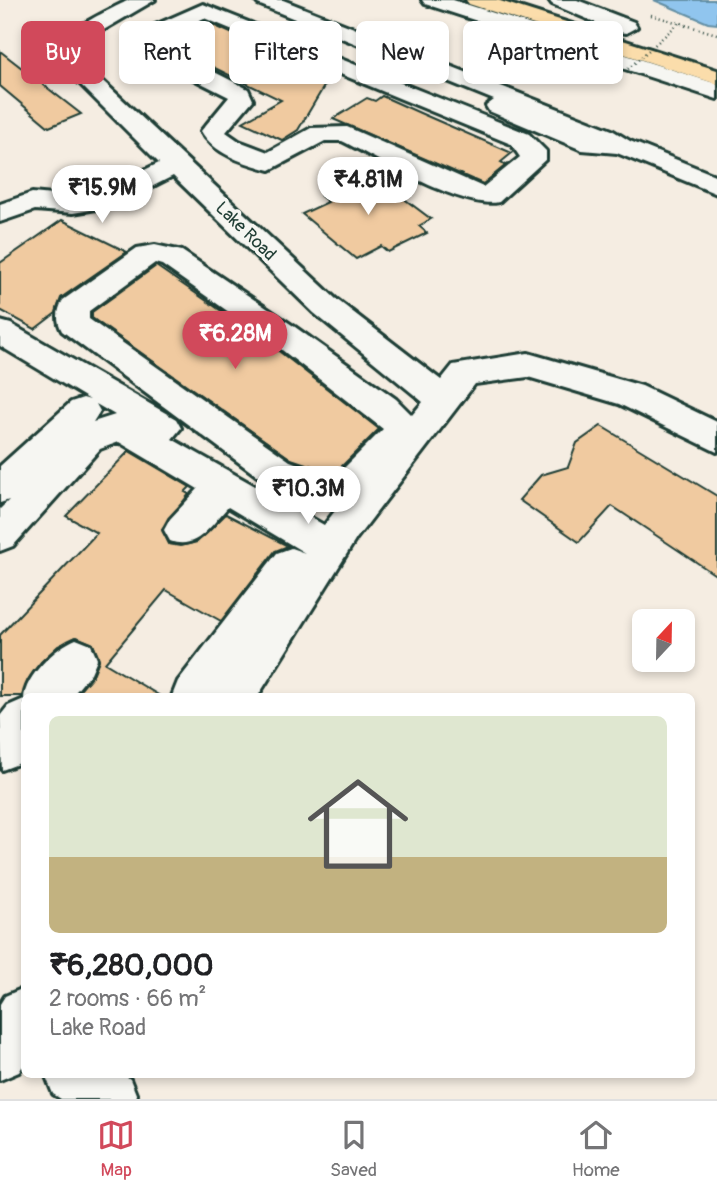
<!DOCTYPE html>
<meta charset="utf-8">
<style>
:root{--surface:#fff;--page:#f2f2f2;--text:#202124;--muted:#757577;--line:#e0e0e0;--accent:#d1495b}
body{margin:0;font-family:Pangolin,sans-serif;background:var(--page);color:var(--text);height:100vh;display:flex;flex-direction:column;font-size:26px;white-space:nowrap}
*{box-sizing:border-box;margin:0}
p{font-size:23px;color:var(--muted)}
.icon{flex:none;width:38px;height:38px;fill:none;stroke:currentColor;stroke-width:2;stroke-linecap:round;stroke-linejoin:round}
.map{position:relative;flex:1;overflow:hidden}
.panel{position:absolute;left:21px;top:693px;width:674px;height:385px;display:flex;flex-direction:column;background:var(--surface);border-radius:10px;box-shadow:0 4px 10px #0003}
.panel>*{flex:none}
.guide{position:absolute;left:21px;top:21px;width:676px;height:63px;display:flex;gap:14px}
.needle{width:46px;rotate:22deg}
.tools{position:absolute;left:632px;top:609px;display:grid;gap:14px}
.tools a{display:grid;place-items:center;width:63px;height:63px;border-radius:10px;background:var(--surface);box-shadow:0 4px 10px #0003;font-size:35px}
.price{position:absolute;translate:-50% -60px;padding:0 16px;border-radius:24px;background:#fff;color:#222;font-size:23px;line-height:46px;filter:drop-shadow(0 2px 4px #0008)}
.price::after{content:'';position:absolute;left:50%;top:42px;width:21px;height:16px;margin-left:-10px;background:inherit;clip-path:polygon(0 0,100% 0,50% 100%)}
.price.current{background:var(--accent);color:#fff}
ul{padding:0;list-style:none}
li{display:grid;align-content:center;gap:14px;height:371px;padding:0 28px}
li span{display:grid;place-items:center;height:217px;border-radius:10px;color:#555}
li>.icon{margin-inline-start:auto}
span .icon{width:126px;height:126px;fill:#fffc;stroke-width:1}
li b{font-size:30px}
.tag{padding:0 24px;border-radius:10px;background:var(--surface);box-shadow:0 4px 10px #0003;font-size:24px;line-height:63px}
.tag.current{background:var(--accent);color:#fff}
.tab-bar{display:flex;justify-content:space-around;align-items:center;height:98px;border-top:2px solid var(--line);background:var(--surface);font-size:19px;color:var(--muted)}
.tab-bar a{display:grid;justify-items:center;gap:4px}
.tab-bar .current{color:var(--accent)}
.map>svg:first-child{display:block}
.water{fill:#90c5ee;stroke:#638fa4;stroke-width:2}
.building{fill:#f0caa0;stroke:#1f3d34;stroke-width:2}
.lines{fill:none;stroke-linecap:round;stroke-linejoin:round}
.street-casing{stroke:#1f3d34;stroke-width:6}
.secondary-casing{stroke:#1f3d34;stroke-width:6}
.primary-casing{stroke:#1f3d34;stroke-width:6}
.path{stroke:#1f3d34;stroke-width:2.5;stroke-dasharray:1 3.5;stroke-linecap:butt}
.street{fill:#f6f6f2;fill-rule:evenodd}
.secondary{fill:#f6f6f2;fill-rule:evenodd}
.primary{fill:#fbddab;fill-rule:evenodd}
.path-bridge{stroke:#1f3d34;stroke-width:2.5;stroke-dasharray:1 3.5;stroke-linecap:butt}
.labels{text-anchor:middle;stroke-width:7;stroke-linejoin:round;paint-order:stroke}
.far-street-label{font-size:18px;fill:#1f3d34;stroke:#f6f6f2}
</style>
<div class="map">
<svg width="717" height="1099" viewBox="0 0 717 1099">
<rect width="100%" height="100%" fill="#f5ede2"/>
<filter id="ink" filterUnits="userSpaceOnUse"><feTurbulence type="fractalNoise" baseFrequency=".0143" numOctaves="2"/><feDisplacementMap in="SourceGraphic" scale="14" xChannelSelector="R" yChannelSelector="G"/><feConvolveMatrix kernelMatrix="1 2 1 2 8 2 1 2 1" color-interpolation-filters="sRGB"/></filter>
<g filter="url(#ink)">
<path class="water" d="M654,0H717V24L708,23Z"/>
<path class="building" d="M204,21L307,67L295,74L313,82L332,73L298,130L282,140L243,122L281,100L161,42Z
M0,51L81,114L49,127L0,86Z
M382,96L420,113L512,153L501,162L506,165L483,184L333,119L367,98L375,101Z
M371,174L431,219L419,226L427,233L388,252L381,246L356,259L302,214L328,202L321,196Z
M62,220L127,252L61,298L56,313L35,329L0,310V263Z
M156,266L271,345L379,429L339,469L312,466L291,459L92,318V312Z
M601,426L717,496V576L612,506L579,542L519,500L541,475L568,467L577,443Z
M129,451L190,487L185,492L189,494L162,529L169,544L180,546L197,542L226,514L288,546L275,551L221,621L166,590L105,663L160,696H75L93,675L99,660L93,644L77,637L58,646L41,662L28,680L22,696H0V635L97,533L66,516Z"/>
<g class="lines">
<defs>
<path id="street" d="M129,0H155L95,35L75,55L336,299L441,380L453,365L528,353L642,386L717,422V452L619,404L528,377L475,384L356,539L258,696H172L178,681L277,553L291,548L305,553L228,507C211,525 197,551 170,541L164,530L170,519L198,489L119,442L100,449L13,546L0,551V509L9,500L0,503V466L71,402L83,398L90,400L0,346V321L11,324L176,419L181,428L172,439L324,525L342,502L309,498L264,481L62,331C56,320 57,310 63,300L137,248L155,245L182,251L295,327L396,399L412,415L423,402L314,313L173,176L114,206L73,213L35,210L0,222V204L32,193L73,197L97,193L159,163L53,57C51,35 112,9 129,0ZM155,263L162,265L273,343L383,429L340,472L311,469L290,461L89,319V311ZM96,404L115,415L93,422L100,411Z
M255,0H283L612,130L630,141L717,176V194L617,153L582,150L489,111L486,106L494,100L258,4Z
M203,4L529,134L546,151V159L499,202C463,210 377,158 342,141H325L270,170C244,163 215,155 201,131L229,97L134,49L131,44L137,33ZM204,18L511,144L520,157L483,187L347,127L311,128L268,152L239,141L226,132L253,100L248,89L155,42Z
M76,639L91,645L97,659L91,673L72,696L24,699C25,676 56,647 76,639Z
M24,699V755L18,764L2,770L0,716L8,706Z
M24,988V1064L19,1072L0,1080V1004L5,996Z
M45,1074H123L130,1079L138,1099H61L53,1094Z"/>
<path id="secondary" d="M422,0H453L717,84V99L425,4Z
M549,0H577L634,22L637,27L626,33L618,32L552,4Z"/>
<path id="primary" d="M466,0H497L717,70V84L469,4Z"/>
</defs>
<use href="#street" class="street-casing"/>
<use href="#secondary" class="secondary-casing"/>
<use href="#primary" class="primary-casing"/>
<path class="path" d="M651,15L717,34"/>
<use href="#street" class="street"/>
<use href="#secondary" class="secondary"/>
<use href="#primary" class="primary"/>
<path class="path-bridge" d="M628,69L680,22L687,27"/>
</g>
</g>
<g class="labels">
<g class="far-street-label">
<text transform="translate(246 231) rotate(44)" y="6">Lake Road</text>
</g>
</g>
</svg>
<div class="tools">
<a><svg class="needle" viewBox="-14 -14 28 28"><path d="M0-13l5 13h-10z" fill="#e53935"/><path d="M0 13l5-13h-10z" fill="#757577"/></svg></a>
</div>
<b class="price" style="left:368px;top:217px">₹4.81M</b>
<b class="price" style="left:102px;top:225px">₹15.9M</b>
<b class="price current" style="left:235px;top:371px">₹6.28M</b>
<b class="price" style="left:308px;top:526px">₹10.3M</b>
<div class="guide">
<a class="tag current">Buy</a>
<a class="tag">Rent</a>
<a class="tag">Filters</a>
<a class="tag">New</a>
<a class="tag">Apartment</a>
</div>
<section class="panel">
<ul>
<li><span style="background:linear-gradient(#dfe7d0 65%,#c2b280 0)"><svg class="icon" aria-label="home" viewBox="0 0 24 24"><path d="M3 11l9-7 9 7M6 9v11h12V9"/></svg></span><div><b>₹6,280,000</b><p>2 rooms · 66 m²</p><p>Lake Road</p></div></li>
</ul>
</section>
</div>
<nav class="tab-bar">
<a class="current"><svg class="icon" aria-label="map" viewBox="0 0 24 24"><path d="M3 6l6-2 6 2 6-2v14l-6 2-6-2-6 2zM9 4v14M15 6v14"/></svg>Map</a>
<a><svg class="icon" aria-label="saved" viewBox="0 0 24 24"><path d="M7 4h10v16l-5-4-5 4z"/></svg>Saved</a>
<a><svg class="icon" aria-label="home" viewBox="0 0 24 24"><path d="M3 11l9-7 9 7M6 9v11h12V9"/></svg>Home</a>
</nav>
